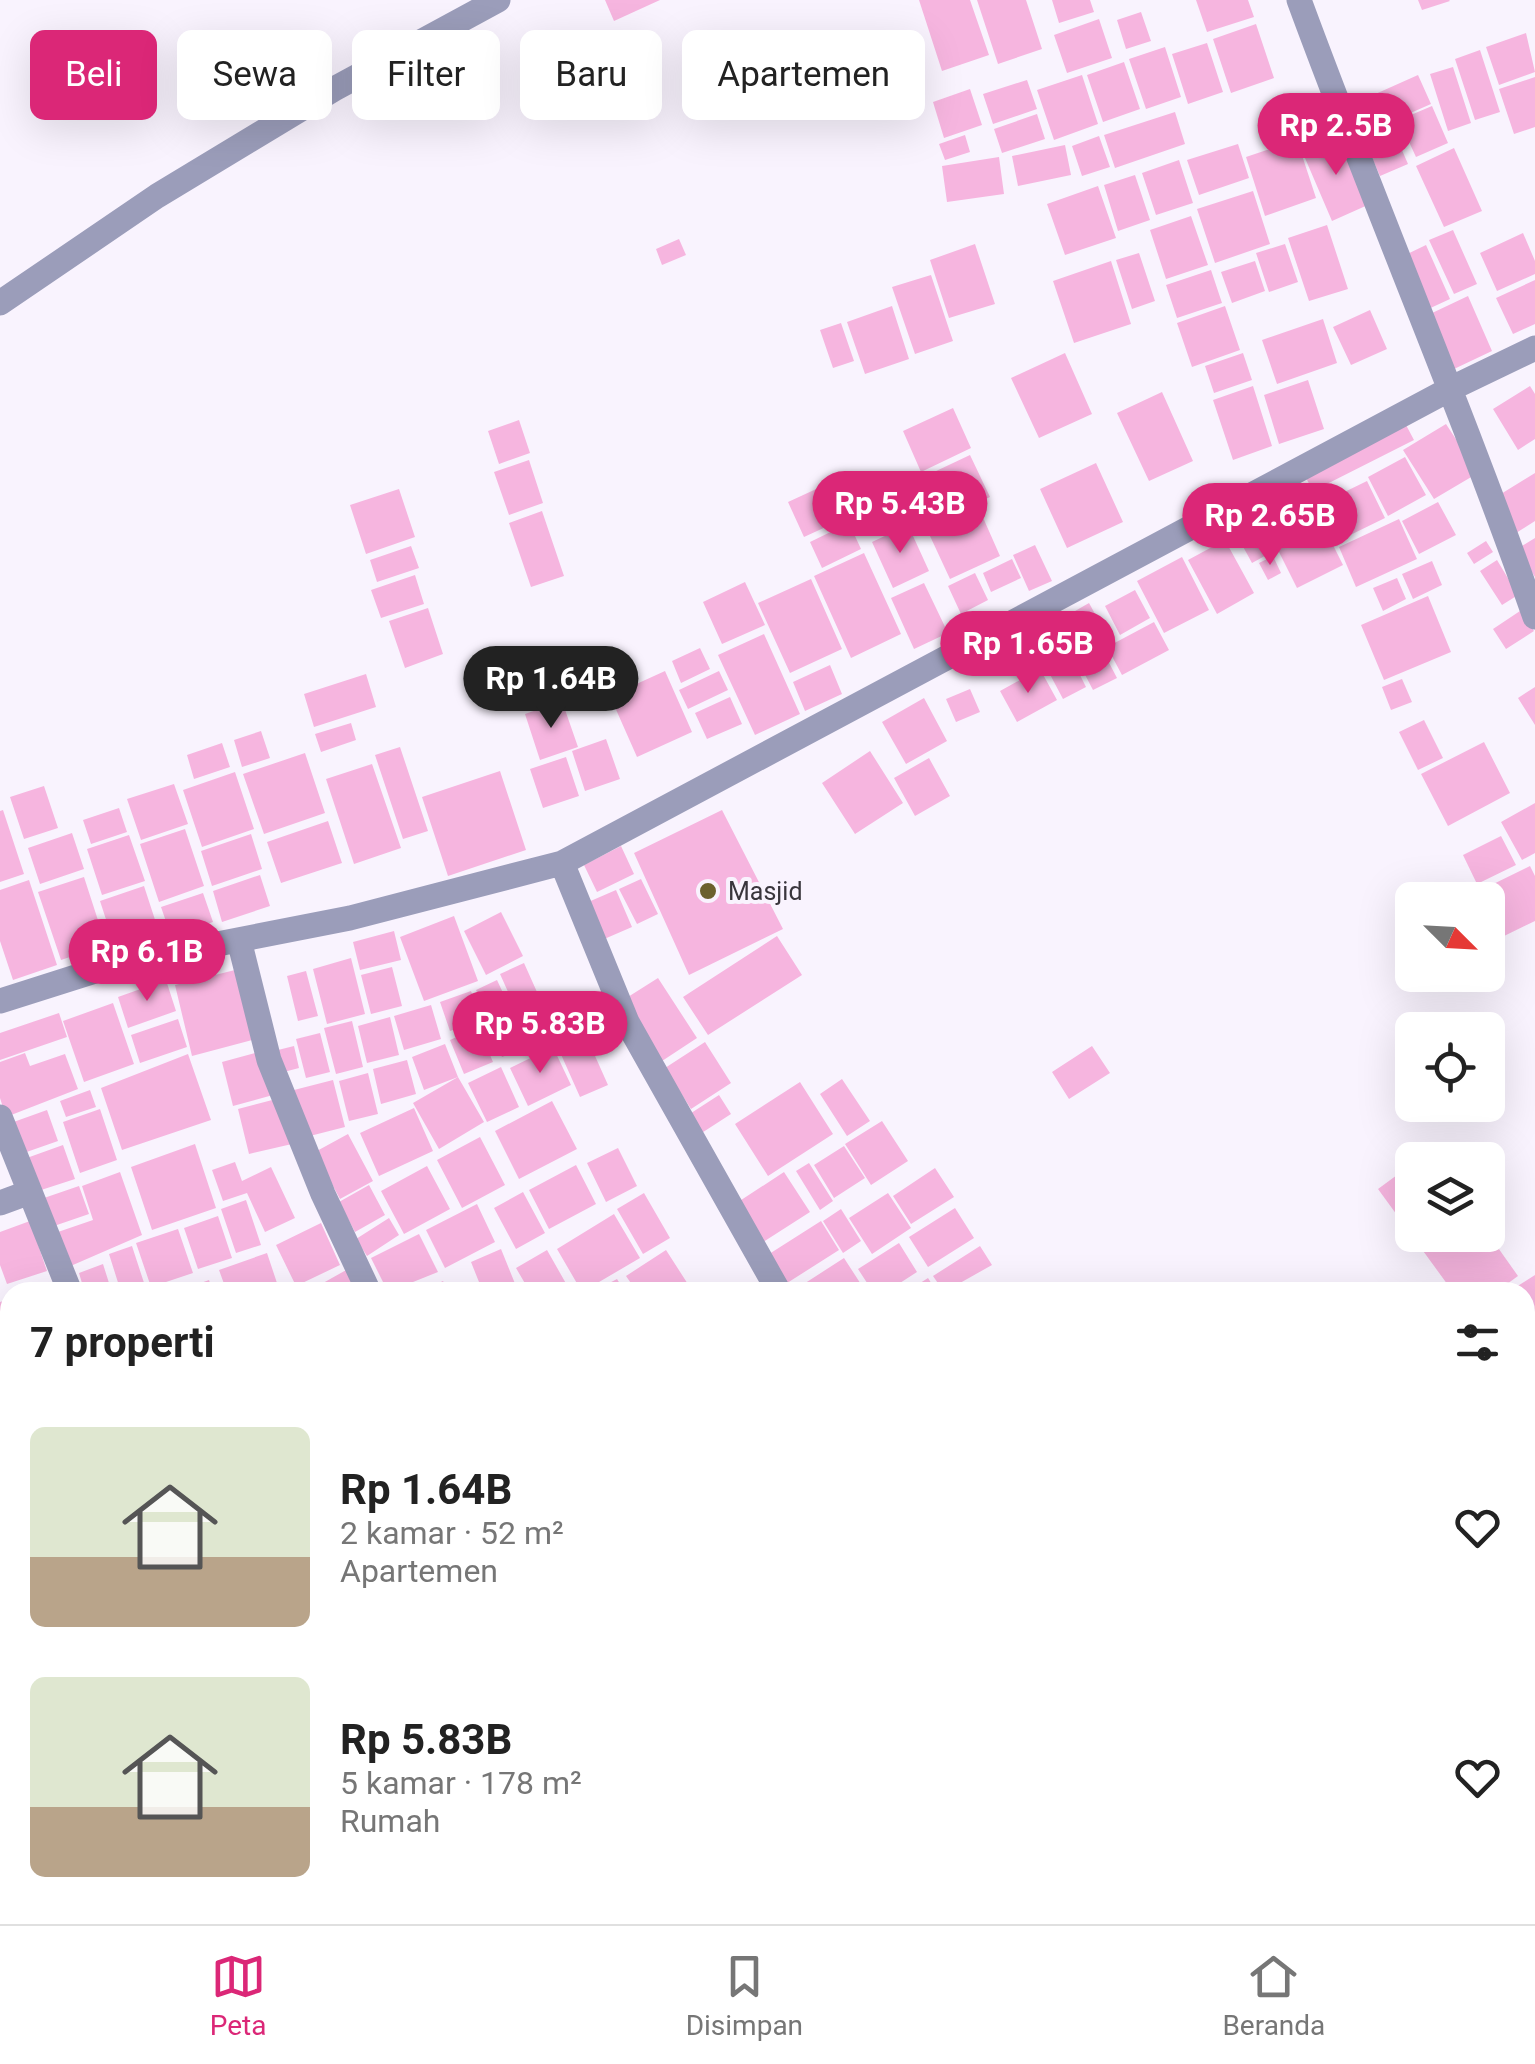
<!DOCTYPE html>
<html lang="id">
<meta charset="utf-8">
<style>
:root{--surface:#fff;--page:#f2f2f2;--text:#222;--muted:#767676;--line:#e0e0e0;--accent:#db2777}
body{margin:0;font-family:Roboto,sans-serif;background:var(--page);color:var(--text);height:100vh;display:flex;flex-direction:column;font-size:38px;white-space:nowrap}
*{box-sizing:border-box;margin:0}
p{font-size:32px;color:var(--muted)}
.icon{flex:none;width:55px;height:55px;fill:none;stroke:currentColor;stroke-width:2;stroke-linecap:round;stroke-linejoin:round}
.map{position:relative;flex:1;overflow:hidden}
.sheet{position:absolute;left:0px;top:1282px;width:1535px;height:642px;display:flex;flex-direction:column;background:var(--surface);border-radius:30px 30px 0 0;box-shadow:0 10px 40px #0002}
.sheet>*{flex:none}
.guide{position:absolute;left:30px;top:30px;width:1000px;height:90px;display:flex;gap:20px}
.needle{width:65px;rotate:114deg}
.fabs{position:absolute;left:1395px;top:882px;display:grid;gap:20px}
.fabs a{display:grid;place-items:center;width:110px;height:110px;border-radius:15px;background:var(--surface);box-shadow:0 10px 40px #0002;font-size:50px}
.price{position:absolute;translate:-50% -85px;padding:0 22px;border-radius:35px;background:var(--accent);color:#fff;font-size:32px;line-height:65px;filter:drop-shadow(0 2px 5px #0008)}
.price::after{content:'';position:absolute;left:50%;top:60px;width:30px;height:22px;margin-left:-15px;background:inherit;clip-path:polygon(0 0,100% 0,50% 100%)}
.price.current{background:#222;color:#fff}
ul{padding:0;list-style:none}
li{display:flex;align-items:center;gap:30px;height:250px;padding:0 30px}
li span{display:grid;place-items:center;flex:none;width:280px;height:200px;border-radius:15px;color:#555}
li>.icon{margin-inline-start:auto}
span .icon{width:120px;height:120px;fill:#fffc;stroke-width:1}
li b{font-size:42px}
h2{display:flex;justify-content:space-between;align-items:center;height:120px;padding:0 30px;font-size:42px}
.pill{padding:0 35px;border-radius:15px;background:var(--surface);box-shadow:0 10px 40px #0002;font-size:35px;line-height:90px}
.pill.current{background:var(--accent);color:#fff}
.tabs{display:flex;justify-content:space-around;align-items:center;height:140px;border-top:2px solid var(--line);background:var(--surface);font-size:28px;color:var(--muted)}
.tabs a{display:grid;justify-items:center;gap:5px}
.tabs .current{color:var(--accent)}
.map>svg:first-child{display:block}
.building{fill:#f6b5df}
.lines{fill:none;stroke-linecap:round;stroke-linejoin:round}
.minor{stroke:#9b9dba;stroke-width:25}
.poi-dot{fill:#6b612e;stroke:#f9f3fe;stroke-width:4}
.labels{text-anchor:middle;stroke-width:8;stroke-linejoin:round;paint-order:stroke}
.poi-label{font-size:25px;fill:#39353c;stroke:#f9f3fe;text-anchor:start}
</style>
<div class="map">
<svg width="1535" height="1924" viewBox="0 0 1535 1924">
<rect width="100%" height="100%" fill="#f9f3fe"/>
<path class="building" d="M605,0H660L614,21Z
M919,0H970L989,55L942,71Z
M977,0H1026L1042,49L998,64Z
M1052,0H1090L1094,12L1059,23Z
M1196,0H1248L1254,17L1207,32Z
M1418,0H1449L1450,1L1422,10Z
M1141,12L1151,41L1126,49L1117,20Z
M1099,19L1112,58L1067,73L1054,35Z
M1256,24L1274,78L1231,93L1213,39Z
M1526,33L1535,72L1499,85L1486,47Z
M1207,43L1223,92L1188,104L1172,54Z
M1165,47L1181,97L1146,109L1129,59Z
M1480,50L1500,112L1475,120L1455,59Z
M1124,62L1140,109L1103,122L1087,75Z
M1453,67L1471,123L1448,131L1430,74Z
M1082,75L1098,124L1054,140L1037,90Z
M1418,75L1431,104L1365,133L1353,104Z
M1535,77V127L1514,134L1499,89Z
M1027,80L1037,109L993,124L983,94Z
M970,89L982,125L944,138L933,102Z
M1432,106L1448,143L1416,157L1399,120Z
M1175,112L1185,144L1115,168L1104,135Z
M1037,114L1045,139L1002,153L994,129Z
M1395,134L1408,164L1380,176L1367,146Z
M965,135L970,152L945,160L939,144Z
M1339,135L1370,204L1332,221L1302,151Z
M1099,136L1110,167L1082,176L1072,146Z
M1297,140L1316,198L1265,216L1246,157Z
M1238,144L1249,178L1199,195L1187,160Z
M1065,145L1071,175L1018,186L1012,156Z
M1454,148L1482,211L1444,227L1416,166Z
M999,157L1004,194L947,202L942,166Z
M1179,160L1193,203L1156,215L1142,173Z
M1135,175L1150,220L1118,231L1104,185Z
M1098,186L1116,238L1065,255L1047,204Z
M1253,191L1270,244L1215,263L1197,209Z
M1191,216L1208,265L1166,279L1150,230Z
M1327,225L1348,289L1309,301L1288,238Z
M1453,230L1477,284L1454,294L1429,240Z
M1523,233L1535,261V274L1497,291L1480,253Z
M679,239L686,255L662,265L656,249Z
M975,244L995,304L949,318L930,260Z
M1285,244L1298,282L1269,292L1256,253Z
M1426,245L1450,299L1424,311L1399,258Z
M1139,253L1155,301L1132,309L1116,260Z
M1111,261L1131,324L1074,343L1053,281Z
M1255,261L1265,291L1232,303L1221,272Z
M1211,270L1222,303L1177,318L1166,285Z
M931,275L953,341L915,354L892,287Z
M1535,280V324L1513,334L1496,298Z
M1468,296L1492,351L1454,369L1430,314Z
M892,306L909,359L865,374L847,322Z
M1225,306L1240,350L1192,367L1177,323Z
M1370,310L1387,349L1351,365L1333,327Z
M1323,319L1337,363L1277,384L1262,340Z
M841,323L854,361L833,368L820,330Z
M1065,353L1092,414L1039,438L1011,378Z
M1243,353L1252,380L1214,393L1205,366Z
M1308,380L1324,429L1279,444L1264,395Z
M1253,386L1272,446L1233,460L1213,400Z
M1530,386L1535,394V439L1518,450L1493,409Z
M1162,392L1193,461L1149,481L1117,413Z
M953,408L971,448L921,472L903,431Z
M519,420L530,453L499,464L488,431Z
M1446,424L1478,473L1434,499L1403,450Z
M1406,425L1414,440L1313,491L1305,476Z
M970,455L990,497L934,523L915,481Z
M1405,457L1426,495L1388,516L1368,477Z
M529,460L543,503L509,515L494,472Z
M1096,463L1123,522L1067,548L1040,489Z
M1535,473V521L1516,533L1496,497Z
M838,479L854,514L804,537L788,502Z
M1367,481L1385,518L1340,540L1322,503Z
M399,489L415,537L366,554L350,505Z
M1308,495L1343,565L1297,588L1262,518Z
M1438,502L1456,535L1419,554L1402,521Z
M542,511L564,576L531,587L509,523Z
M981,513L1000,556L950,579L930,536Z
M1399,519L1417,559L1356,587L1339,547Z
M1258,520L1274,551L1252,563L1235,532Z
M849,523L861,549L822,568L810,542Z
M908,525L929,571L893,588L872,542Z
M1535,538V577L1517,549Z
M1225,540L1254,593L1217,614L1188,560Z
M1486,541L1493,552L1474,564L1467,553Z
M1035,545L1052,581L1029,591L1013,555Z
M411,546L419,568L377,582L370,560Z
M864,553L901,634L851,658L814,576Z
M1273,556L1281,573L1268,580L1259,563Z
M1182,557L1209,610L1164,633L1137,581Z
M1012,559L1021,578L991,592L983,573Z
M1497,560L1518,595L1502,605L1480,571Z
M1432,561L1442,585L1413,599L1402,574Z
M975,573L988,600L961,614L948,586Z
M415,575L424,604L381,618L371,590Z
M1397,578L1406,599L1383,611L1373,588Z
M811,579L842,649L790,673L758,603Z
M745,582L765,625L722,644L703,602Z
M924,583L948,633L914,649L891,598Z
M1135,590L1150,618L1120,635L1105,606Z
M1428,596L1451,652L1384,680L1361,625Z
M1089,603L1099,621L1066,639L1056,622Z
M428,608L443,654L405,668L389,621Z
M1520,611L1534,631L1506,649L1493,629Z
M1154,622L1169,650L1122,675L1107,647Z
M1056,629L1066,647L1022,669L1013,651Z
M764,634L800,714L755,735L718,655Z
M1094,634L1117,678L1093,690L1070,646Z
M700,648L710,669L681,683L672,661Z
M528,650L544,697L513,707L498,660Z
M1069,653L1086,687L1063,699L1045,665Z
M830,665L842,694L805,711L793,682Z
M1040,669L1057,700L1017,722L1000,691Z
M665,671L692,732L637,757L610,696Z
M719,671L728,690L688,709L679,690Z
M366,674L376,707L314,727L304,694Z
M1402,679L1412,702L1391,710L1382,687Z
M1535,687V725L1518,698Z
M970,689L980,712L956,722L946,699Z
M730,697L742,724L707,739L695,713Z
M924,698L947,741L906,764L882,722Z
M562,701L578,747L540,760L525,714Z
M1424,720L1443,758L1418,770L1399,732Z
M351,723L356,740L321,752L315,734Z
M261,731L270,758L242,767L234,740Z
M606,739L620,779L585,791L572,751Z
M1484,742L1510,793L1448,826L1421,774Z
M222,743L230,767L194,779L187,755Z
M400,747L428,831L403,839L375,755Z
M870,751L903,803L855,834L822,783Z
M305,753L325,813L264,834L243,774Z
M566,757L579,796L543,808L530,769Z
M929,758L950,796L915,816L894,778Z
M372,764L401,848L354,864L326,779Z
M500,771L526,850L448,876L422,797Z
M235,772L254,829L202,847L183,790Z
M174,784L188,824L141,840L127,799Z
M44,786L58,828L24,839L10,797Z
M1535,803V853L1522,860L1501,822Z
M119,808L127,832L91,844L83,820Z
M3,810L24,874L0,882V811Z
M722,810L783,929L689,975L634,853Z
M328,821L342,863L281,883L267,842Z
M185,829L204,886L159,902L140,844Z
M72,833L84,869L40,884L28,848Z
M251,834L262,869L212,886L201,851Z
M129,835L145,881L102,895L87,849Z
M1501,836L1516,865L1477,884L1463,855Z
M621,846L634,874L597,892L584,865Z
M1530,866L1535,876V921L1500,938L1488,913V900H1481L1477,892Z
M260,875L270,906L222,922L213,891Z
M84,877L106,945L61,960L38,892Z
M641,879L658,914L637,924L619,889Z
M29,880L57,965L13,980L0,941V890Z
M144,886L159,932L115,947L100,901Z
M616,890L632,927L602,940L586,903Z
M203,893L213,922L171,936L161,907Z
M501,912L523,956L486,975L464,931Z
M454,916L478,981L424,1001L400,937Z
M394,931L401,960L360,970L353,942Z
M777,936L802,975L708,1035L683,997Z
M351,958L365,1014L327,1024L313,969Z
M524,963L537,992L513,1003L500,974Z
M392,967L402,1006L371,1014L361,975Z
M243,968L260,1038L192,1056L175,985Z
M306,971L318,1016L298,1021L287,976Z
M658,978L697,1038L659,1063L620,1002Z
M166,980L176,1011L128,1028L118,997Z
M497,980L510,1008L489,1018L476,990Z
M471,991L482,1019L450,1031L440,1002Z
M543,996L559,1026L527,1044L511,1015Z
M113,1003L134,1064L84,1082L63,1021Z
M431,1005L441,1039L404,1050L394,1016Z
M59,1013L67,1037L0,1060V1033Z
M390,1017L399,1055L367,1063L358,1026Z
M178,1019L187,1047L140,1063L131,1035Z
M507,1020L520,1050L502,1057L488,1027Z
M352,1021L363,1067L336,1074L324,1028Z
M478,1027L493,1062L464,1074L450,1040Z
M583,1029L608,1085L580,1097L555,1041Z
M320,1033L330,1072L306,1078L296,1039Z
M705,1042L731,1083L691,1109L665,1068Z
M445,1044L458,1077L424,1090L412,1057Z
M294,1046L299,1068L280,1073L274,1051Z
M1092,1046L1110,1073L1069,1099L1052,1072Z
M553,1047L571,1085L528,1106L510,1068Z
M262,1051L273,1095L233,1106L222,1062Z
M25,1053L30,1066L65,1054L78,1089L6,1117L0,1098V1062Z
M188,1054L211,1120L122,1150L101,1088Z
M407,1060L416,1094L381,1104L373,1069Z
M501,1067L519,1107L487,1122L468,1083Z
M368,1073L378,1114L349,1121L339,1081Z
M458,1077L484,1122L439,1149L413,1103Z
M842,1079L870,1121L847,1136L820,1094Z
M333,1080L345,1127L306,1137L294,1090Z
M800,1082L833,1134L768,1176L735,1124Z
M90,1090L96,1107L66,1117L60,1101Z
M719,1095L731,1114L697,1136L685,1117Z
M280,1098L292,1144L249,1154L238,1109Z
M552,1101L577,1149L519,1179L495,1131Z
M414,1108L433,1151L379,1176L360,1133Z
M100,1109L117,1160L80,1173L63,1122Z
M47,1110L58,1141L18,1155L8,1124Z
M882,1121L908,1161L871,1185L845,1144Z
M348,1134L373,1181L340,1199L315,1152Z
M480,1137L505,1185L462,1208L437,1160Z
M195,1144L216,1208L152,1230L131,1167Z
M63,1145L75,1179L35,1192L24,1159Z
M844,1146L865,1178L834,1198L814,1165Z
M618,1148L637,1186L606,1202L587,1163Z
M235,1162L242,1181L271,1167L295,1218L265,1232L247,1193L223,1201L212,1170Z
M809,1163L833,1201L820,1210L796,1171Z
M1412,1164V1235H1489L1518,1276L1496,1292H1453L1378,1189Z
M576,1165L596,1204L549,1229L529,1190Z
M427,1166L450,1209L404,1234L381,1191Z
M935,1168L954,1197L911,1224L893,1196Z
M120,1172L142,1235L66,1268L55,1233L93,1220L82,1186Z
M784,1172L810,1212L757,1246L732,1206Z
M369,1185L385,1215L355,1232L339,1202Z
M79,1186L89,1214L54,1226L44,1198Z
M523,1192L545,1233L516,1249L494,1208Z
M644,1193L670,1238L643,1254L617,1209Z
M888,1193L911,1228L872,1254L849,1218Z
M246,1200L261,1245L236,1253L221,1209Z
M477,1204L495,1242L445,1268L426,1230Z
M955,1208L974,1238L928,1267L909,1237Z
M841,1209L861,1241L843,1253L823,1221Z
M614,1214L640,1258L582,1292L557,1249Z
M218,1216L232,1258L198,1269L184,1228Z
M389,1218L399,1235L367,1256L356,1239Z
M30,1221L47,1271L7,1284L0,1265V1232Z
M821,1221L839,1250L784,1285L766,1256Z
M321,1223L340,1265L296,1286L276,1245Z
M178,1229L193,1273L151,1287L136,1243Z
M419,1234L438,1272L388,1292L371,1258Z
M899,1243L917,1272L886,1292H873L858,1269Z
M132,1246L147,1292H121L109,1254Z
M980,1246L992,1265L944,1292L933,1276Z
M501,1249L518,1291L483,1292L471,1262Z
M547,1250L568,1287L559,1292H530L516,1268Z
M666,1250L693,1292H637L626,1276Z
M267,1253L280,1292H227L219,1270Z
M844,1258L866,1292H799L796,1289Z
M103,1264L109,1283L84,1290L79,1273Z
M348,1269L361,1292H307Z
M1535,1275V1363L1525,1369V1292H1508Z
M928,1278L937,1292H906Z
M617,1279L625,1292H592Z
M209,1280L213,1292H176Z
M443,1281L449,1292H420Z
M7,1300L10,1368L0,1371V1302Z
M5,1398L10,1412V1469L0,1473V1400Z
M10,1479V1525L0,1503V1484Z
M0,1560L10,1581V1594L0,1598Z
M1525,1560L1535,1583V1601L1525,1605Z
M0,1640L10,1657V1689L0,1695Z
M10,1711V1742L0,1724V1717Z
M1535,1725V1757L1531,1758L1526,1727Z
M10,1751V1774L6,1776L0,1756Z
M1533,1761L1535,1802L1525,1803V1763Z
M10,1805V1829L0,1835V1812Z
M1535,1815V1859H1533L1525,1817Z
M1535,1904V1924H1525V1906Z
M1424,1915H1444L1446,1924H1406L1405,1918Z
M1454,1915H1501L1503,1924H1456Z"/>
<g class="lines">
<path class="minor" d="M1299,0C1375,207 1462,409 1535,617
M0,303L157,196L334,89L498,0
M562,863L627,1022L779,1292
M239,940L269,1060L323,1194L369,1292
M0,1001L120,963L350,918L562,863L1452,388L1535,348
M0,1117L70,1292
M0,1203L30,1192
M0,1389L10,1384
M1525,1413L1535,1403
M1525,1655L1535,1653"/>
</g>
<circle class="poi-dot" cx="708" cy="891" r="10"/>
<g class="labels">
<g class="poi-label">
<text x="728" y="900">Masjid</text>
</g>
</g>
</svg>
<div class="fabs">
<a><svg class="needle" viewBox="-14 -14 28 28"><path d="M0-13l5 13h-10z" fill="#e53935"/><path d="M0 13l5-13h-10z" fill="#767676"/></svg></a>
<a><svg class="icon" aria-label="locate" viewBox="0 0 24 24"><circle cx="12" cy="12" r="6"/><path d="M12 2v4M12 18v4M2 12h4M18 12h4"/></svg></a>
<a><svg class="icon" aria-label="layers" viewBox="0 0 24 24"><path d="M12 4l9 5-9 5-9-5zM3 14l9 5 9-5"/></svg></a>
</div>
<b class="price" style="left:1336px;top:178px">Rp 2.5B</b>
<b class="price" style="left:900px;top:556px">Rp 5.43B</b>
<b class="price" style="left:1270px;top:568px">Rp 2.65B</b>
<b class="price" style="left:1028px;top:696px">Rp 1.65B</b>
<b class="price current" style="left:551px;top:731px">Rp 1.64B</b>
<b class="price" style="left:147px;top:1004px">Rp 6.1B</b>
<b class="price" style="left:540px;top:1076px">Rp 5.83B</b>
<div class="guide">
<a class="pill current">Beli</a>
<a class="pill">Sewa</a>
<a class="pill">Filter</a>
<a class="pill">Baru</a>
<a class="pill">Apartemen</a>
</div>
<section class="sheet">
<h2>7 properti<svg class="icon" aria-label="filters" viewBox="0 0 24 24"><path d="M4 7h16M4 17h16"/><circle cx="9" cy="7" r="2"/><circle cx="15" cy="17" r="2"/></svg></h2>
<ul>
<li><span style="background:linear-gradient(#dfe7d0 65%,#b9a48a 0)"><svg class="icon" aria-label="home" viewBox="0 0 24 24"><path d="M3 11l9-7 9 7M6 9v11h12V9"/></svg></span><div><b>Rp 1.64B</b><p>2 kamar · 52 m²</p><p>Apartemen</p></div><svg class="icon" aria-label="heart" viewBox="0 0 24 24"><path d="M12 20l-8-8c-3-5 5-10 8-4 3-6 11-1 8 4z"/></svg></li>
<li><span style="background:linear-gradient(#dfe7d0 65%,#b9a48a 0)"><svg class="icon" aria-label="home" viewBox="0 0 24 24"><path d="M3 11l9-7 9 7M6 9v11h12V9"/></svg></span><div><b>Rp 5.83B</b><p>5 kamar · 178 m²</p><p>Rumah</p></div><svg class="icon" aria-label="heart" viewBox="0 0 24 24"><path d="M12 20l-8-8c-3-5 5-10 8-4 3-6 11-1 8 4z"/></svg></li>
</ul>
</section>
</div>
<nav class="tabs">
<a class="current"><svg class="icon" aria-label="map" viewBox="0 0 24 24"><path d="M3 6l6-2 6 2 6-2v14l-6 2-6-2-6 2zM9 4v14M15 6v14"/></svg>Peta</a>
<a><svg class="icon" aria-label="saved" viewBox="0 0 24 24"><path d="M7 4h10v16l-5-4-5 4z"/></svg>Disimpan</a>
<a><svg class="icon" aria-label="home" viewBox="0 0 24 24"><path d="M3 11l9-7 9 7M6 9v11h12V9"/></svg>Beranda</a>
</nav>
